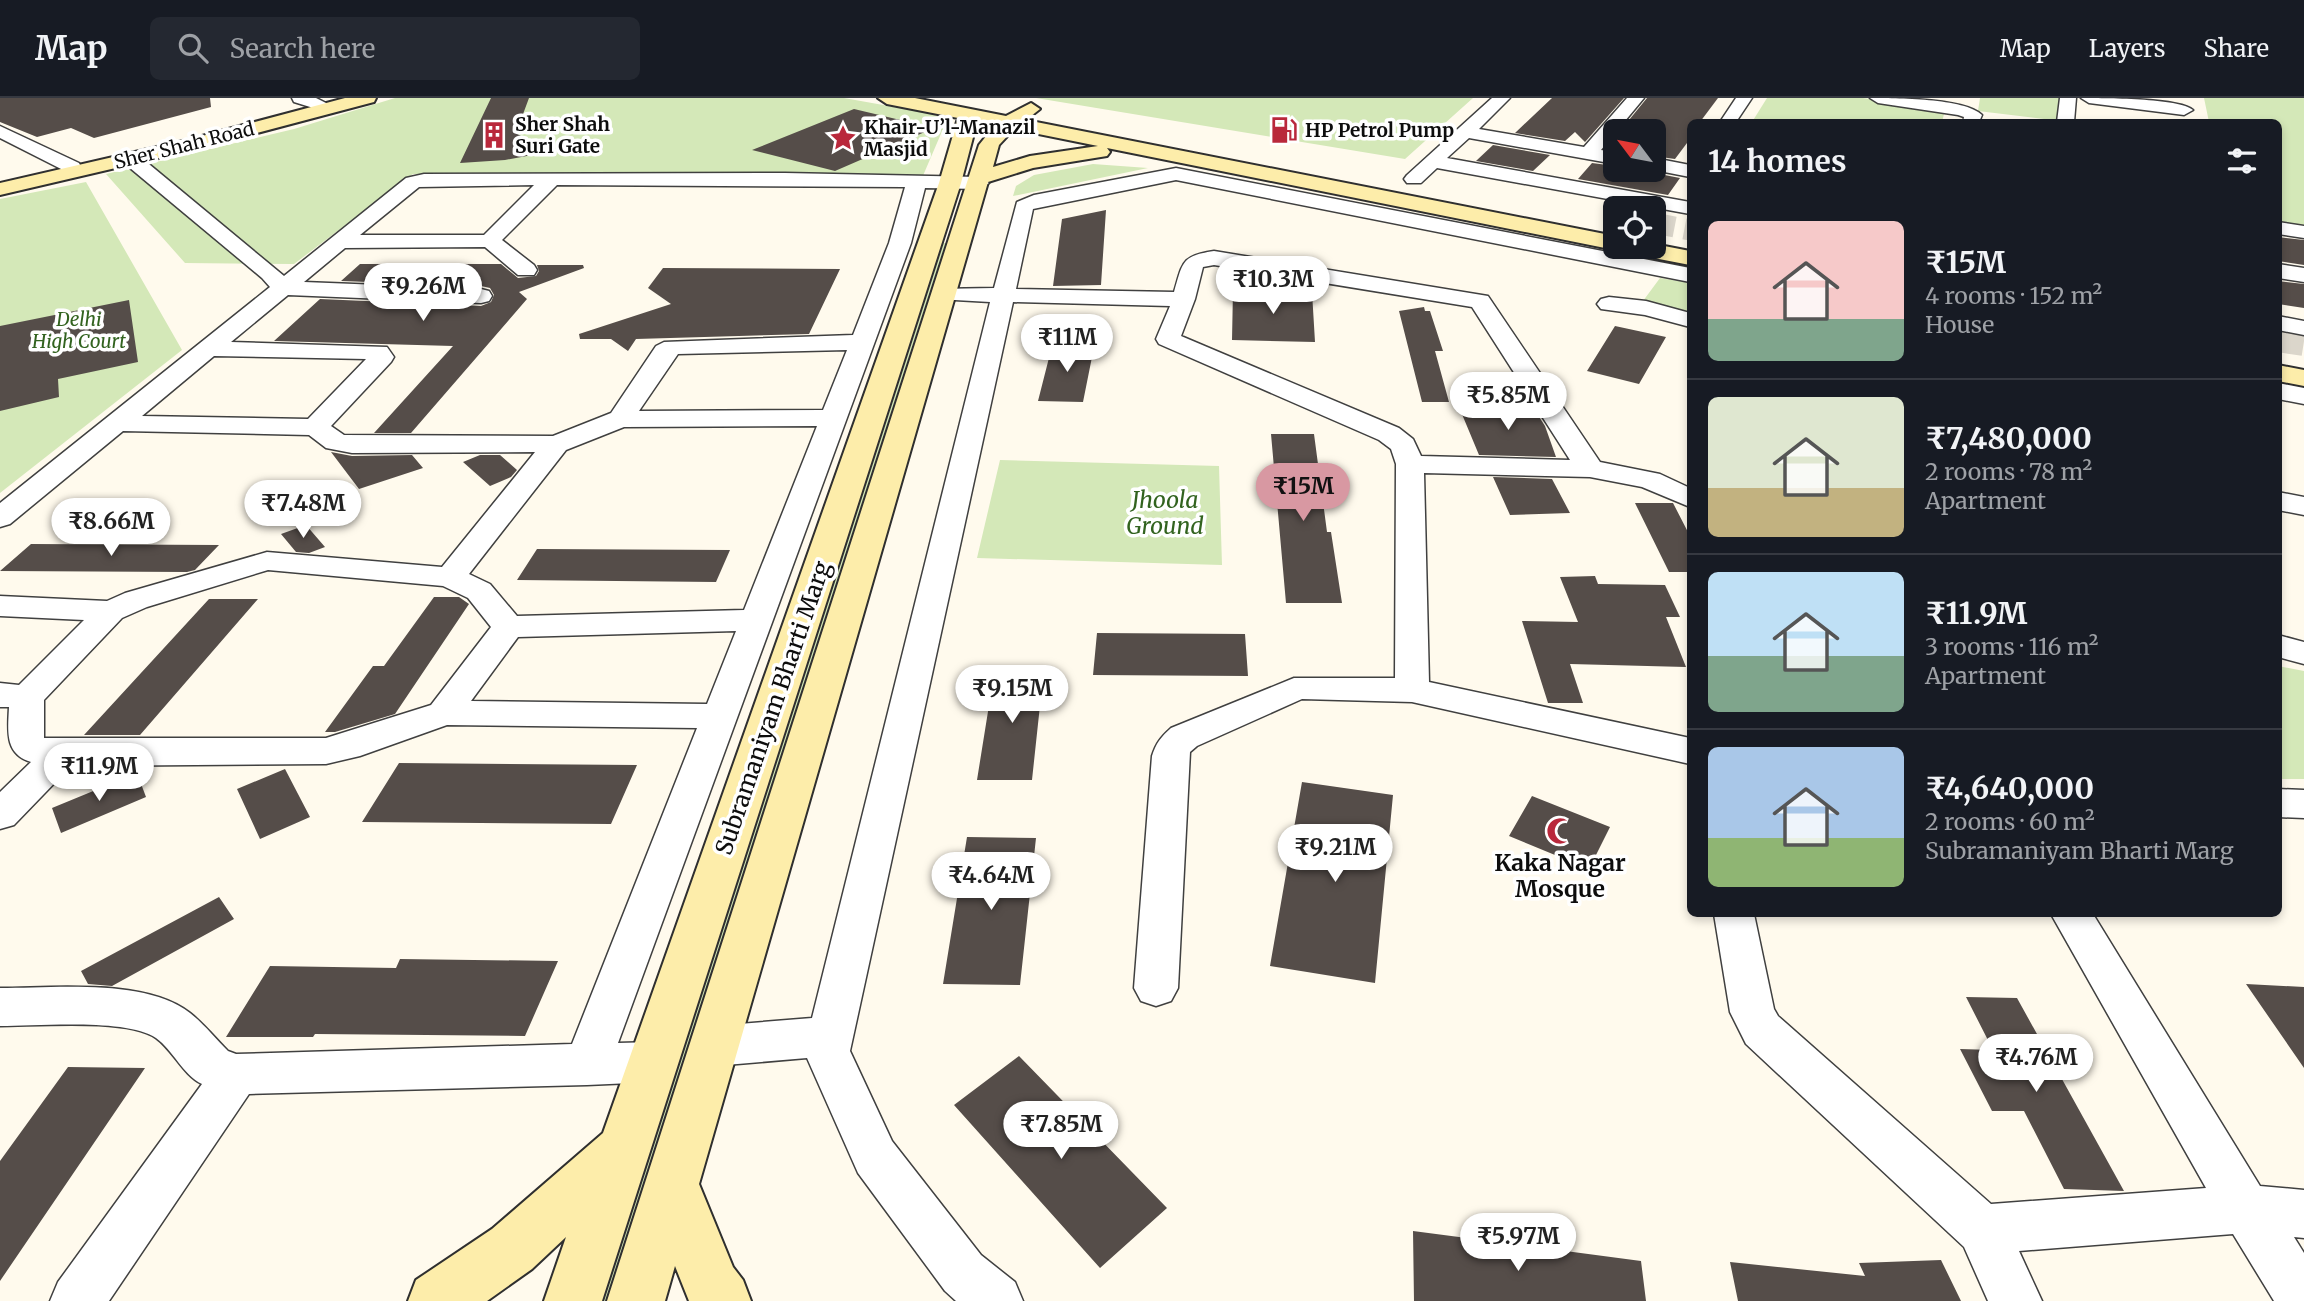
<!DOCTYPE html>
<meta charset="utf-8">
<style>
:root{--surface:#171b24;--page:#242831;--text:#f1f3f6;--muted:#9ea1a6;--line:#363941;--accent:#d898a2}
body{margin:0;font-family:Merriweather,serif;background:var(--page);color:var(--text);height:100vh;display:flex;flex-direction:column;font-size:26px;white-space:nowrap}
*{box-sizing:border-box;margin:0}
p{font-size:23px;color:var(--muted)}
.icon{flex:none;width:38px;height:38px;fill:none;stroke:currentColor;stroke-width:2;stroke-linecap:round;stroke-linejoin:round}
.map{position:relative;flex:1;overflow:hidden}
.details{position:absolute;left:1687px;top:21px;width:595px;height:798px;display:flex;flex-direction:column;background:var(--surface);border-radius:10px;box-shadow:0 4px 10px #0003}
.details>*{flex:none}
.needle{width:46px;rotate:302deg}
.fabs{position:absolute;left:1603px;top:21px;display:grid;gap:14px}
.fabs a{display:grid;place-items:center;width:63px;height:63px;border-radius:10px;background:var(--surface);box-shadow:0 4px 10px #0003;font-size:35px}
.price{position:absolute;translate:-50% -60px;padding:0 16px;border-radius:24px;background:#fff;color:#222;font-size:23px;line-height:46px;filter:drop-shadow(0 2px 4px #0008)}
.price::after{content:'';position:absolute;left:50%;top:42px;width:21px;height:16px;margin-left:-10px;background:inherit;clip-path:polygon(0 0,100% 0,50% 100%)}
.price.current{background:var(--accent);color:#111}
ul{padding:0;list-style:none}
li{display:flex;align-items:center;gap:21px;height:175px;padding:0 21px}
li+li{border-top:2px solid var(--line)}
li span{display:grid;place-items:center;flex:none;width:196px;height:140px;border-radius:10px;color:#555}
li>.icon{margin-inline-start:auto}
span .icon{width:84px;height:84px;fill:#fffc;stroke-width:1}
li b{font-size:30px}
h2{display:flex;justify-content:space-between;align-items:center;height:84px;padding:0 21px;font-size:30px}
header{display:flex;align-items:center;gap:42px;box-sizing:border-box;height:98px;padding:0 35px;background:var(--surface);border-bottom:2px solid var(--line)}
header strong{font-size:33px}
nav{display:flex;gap:38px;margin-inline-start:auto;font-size:24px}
.search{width:490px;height:63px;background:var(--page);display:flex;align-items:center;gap:18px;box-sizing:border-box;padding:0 24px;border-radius:10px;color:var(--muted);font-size:26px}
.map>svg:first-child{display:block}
.green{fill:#d4e8b8}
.building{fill:#554d49}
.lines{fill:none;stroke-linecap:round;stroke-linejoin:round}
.secondary-tunnel-far1{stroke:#dbd6cb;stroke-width:21;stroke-dasharray:21 10;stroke-linecap:butt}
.secondary-tunnel{stroke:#dbd6cb;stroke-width:26;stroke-dasharray:26 13;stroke-linecap:butt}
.street-casing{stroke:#404040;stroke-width:3}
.secondary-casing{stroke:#2f2f2f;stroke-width:4}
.street{fill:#fff;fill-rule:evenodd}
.secondary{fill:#fdedaa;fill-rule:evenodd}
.labels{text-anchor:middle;stroke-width:7;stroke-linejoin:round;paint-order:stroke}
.far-poi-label{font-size:19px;font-weight:bold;fill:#0d0d0d;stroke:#fff;text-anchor:start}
.far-street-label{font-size:19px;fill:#0d0d0d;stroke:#fff}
.far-park-label{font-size:19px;font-style:italic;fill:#32631f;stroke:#fff}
.park-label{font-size:23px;font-style:italic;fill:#32631f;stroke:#fff}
.street-label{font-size:23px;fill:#0d0d0d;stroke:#fff}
.poi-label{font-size:23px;font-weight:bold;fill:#0d0d0d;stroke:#fff}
</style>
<header>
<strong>Map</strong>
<div class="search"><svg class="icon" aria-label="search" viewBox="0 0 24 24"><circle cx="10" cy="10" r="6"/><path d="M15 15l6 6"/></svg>Search here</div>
<nav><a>Map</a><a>Layers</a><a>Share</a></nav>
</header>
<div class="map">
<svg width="2304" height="1203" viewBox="0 0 2304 1203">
<rect width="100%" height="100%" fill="#fffaed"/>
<path class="green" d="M395,0H844L928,15L941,19L946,24L922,80L413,76L294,166L185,165L106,76L294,31Z
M1036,0H1473L1405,61Z
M1767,0H1863L1945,12L1942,24H1752Z
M1980,0H2068V24L1978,13Z
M2204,0H2304V128L2279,124L2278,24H2209Z
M1093,66L1148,70L1013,98L1016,88L1034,77Z
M86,84L182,252L0,395V101Z
M943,145H950L613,1203H586Z
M1660,180L1690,185V214L1643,203Z
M1000,362L1219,368L1222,467L977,460Z
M2278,568L2304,573V681H2279Z"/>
<path class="building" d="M0,0H210L211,9L94,40L71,30L37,39L0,24Z
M491,0H529L516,35L548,54L505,62L460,65Z
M1552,0H1624L1585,44L1575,34L1565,43L1515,35Z
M1647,0H1718L1700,24H1690V41L1675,61L1654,58V33H1620Z
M854,11L934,30L835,73L752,52Z
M1493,47L1550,57L1533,73L1476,63Z
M1592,65L1615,68V72H1651L1654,75L1680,80L1668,97L1578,81Z
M1106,112L1101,187L1053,188L1062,121Z
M2278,139L2304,142V167L2278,163Z
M360,166H501L518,180L536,178L539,173L537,167H583L584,170L519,194L527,201L411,335H374L453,248L274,243L320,201L481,208L491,204L494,197L490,190L481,188L341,183Z
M663,170L840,171L809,236L636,241L628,253L611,241H580L579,236L671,206L648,190Z
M2278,183L2304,186V210L2278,206Z
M1233,192L1312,194L1315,244L1232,242Z
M129,202L138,264L58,281L59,299L0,313V228Z
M1424,209L1425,213H1430L1443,253H1435L1449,304H1422L1399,213Z
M1615,228L1666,239L1639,286L1587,273Z
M1052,248L1094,249L1083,304L1038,303Z
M1459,309L1534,311L1545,328L1556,359L1479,357Z
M1271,336H1314L1327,434H1331L1342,505H1286Z
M331,354L352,358L412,357L423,370L359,391Z
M480,357H500L517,372L511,379L490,388L463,364Z
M1493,379L1552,381L1570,415L1510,417Z
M1635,405H1673L1690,438V474H1669Z
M306,427L325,449L309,455L296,454L281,436Z
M31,446L219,447L195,472L187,474L0,473Z
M537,451L730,452L716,484L517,482Z
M1595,478L1598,486L1665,487L1680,519H1666L1686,569L1570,566L1583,605H1548L1522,523L1578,524L1560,479Z
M434,499H459L469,506L395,616L335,634H325L373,568H384Z
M209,501H258L140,637H84Z
M1097,535L1245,536L1248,578L1093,577Z
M995,570H1044L1032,682H977Z
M399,665L637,667L611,726L362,724Z
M285,671L310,719L260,741L237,691Z
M137,675L146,699L61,735L52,710Z
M1302,684L1393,697L1375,885L1270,868Z
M1532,698L1610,729L1589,771L1509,738Z
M967,739L1036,740L1020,887L943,886Z
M219,799L234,821L112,888L88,886L81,873Z
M400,861L558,863L525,938L315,936L313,939H226L270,868L396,870Z
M2246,886L2304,889V970Z
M1966,899L2017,900L2124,1093L2064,1091L2024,1013H1992L1960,951L1993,952Z
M1019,958L1167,1110L1100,1170L954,1007Z
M68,969L145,970L0,1183V1063Z
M1413,1133L1641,1163L1646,1203H1414Z
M1941,1162L1961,1203H1738L1730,1164L1865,1178L1859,1165Z"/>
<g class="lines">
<path class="secondary-tunnel-far1" d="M1654,125L1690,132"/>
<path class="secondary-tunnel" d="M2278,241L2304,245"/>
<defs>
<path id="street" d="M292,0H316L332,8L323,13L294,4Z
M1492,0H1510L1479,31L1584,49L1627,0H1644L1601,52L1615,54V66L1469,40L1447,60L1690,104V116L1437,70L1421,85H1407L1404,81L1407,77Z
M1736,0H1752L1736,24H1720Z
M1870,0C1895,0 1965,0 1982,17L1979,24H1963L1964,19L1958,17L1878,5Z
M2060,0H2076L2074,24H2057Z
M2081,0C2102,0 2180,0 2193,12L2184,17L2089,5Z
M0,28L79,65L81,69L72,75L65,73L0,40Z
M131,55L138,57L284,178L406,80L424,76L785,75L979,79L989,85L979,91L925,90L911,145L618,945L654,944L670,950L677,964L670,978L654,984L587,987L249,996L109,1203H50L58,1184L202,986C183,977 173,952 156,940C127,920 37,928 0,928V890C54,890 146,880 190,915C204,926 216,941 228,953L236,956L572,946L697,630L447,627L360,658L326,666L71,668L14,727L0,731V694L31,664C4,656 8,632 9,609H0V585L19,587L84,522L0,518V498L107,503L125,495L267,454L442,469L535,354L352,355L326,350L309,337L123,333L10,426L0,429V405L270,189L262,180L124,65L122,61L124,57ZM534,87L484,137H360L419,89ZM557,87L905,89L889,145L853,237L664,244L656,248L611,315L553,338L344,337L331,328L391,264L394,259L387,249L231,244L288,197L481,205L489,203L492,198L489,193L481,191L304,184L345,150L485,149L518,177H534L537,172L534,167L502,142ZM847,252L823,312L639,313L678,256ZM214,258L366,261L308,321L142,318ZM817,328L744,512L517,518L490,486L469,476L566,352L624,329ZM268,472L443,488L468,500L491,529L431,607L326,640H44V602L122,520L147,509ZM736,533L707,606L471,603L518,539Z
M1654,60L1690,67V79L1654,72Z
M1176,70L1690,170V184L1176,82L1033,111L1016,191L1174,194C1183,164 1181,158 1214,153L1488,198L1600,364L1660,376L1690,390V409L1642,389L1590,379L1424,375L1429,584L1690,640V666L1412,604L1302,601L1197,648L1190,654L1178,890L1171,903L1156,908L1141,903L1134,890L1152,658C1156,645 1161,639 1171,630L1294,580H1395L1396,366L1391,351L1379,342L1159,246L1156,241L1170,208L1013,204L850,953L892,1043L981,1157L1015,1184L1023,1203H956L945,1193L858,1075L807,960L714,968L698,962L691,948L698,934L714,928L812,920L990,204L937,201L934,196L937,191L994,190L1017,104L1034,97ZM1214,167L1472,209L1570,362L1421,358L1413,341L1399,330L1181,238L1195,201L1203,169Z
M2278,124L2304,128V140L2278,136Z
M2278,166L2304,170V184L2278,180Z
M1609,199L1646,203L1690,215V229L1645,217L1601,211L1597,206L1601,201Z
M2278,218L2304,223V237L2278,232Z
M2278,285L2304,290V306L2278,301Z
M2278,394L2304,399V417L2278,412Z
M2278,537L2304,544V566L2278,559Z
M2278,691L2304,692V720L2278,719Z
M1714,816H1754L1774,911L1778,918L1991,1106L2206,1090L2051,816H2093L2260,1088L2304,1092V1140L2294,1139L2304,1155V1203H2274L2233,1136L2019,1153L2042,1203H1988L1964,1149L1746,946L1730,914Z"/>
<path id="secondary" d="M345,0H376L374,4L197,51L0,97V85L187,42Z
M878,0H915L1006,18L1031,5L1040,11L1026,22L1615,138V149H1654V146L1690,153V167L1633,156L1622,150L1615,152L1107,50L1110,54L1107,58L1033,70L988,84L699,1086L733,1169L743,1182L751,1203H689L675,1168L665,1203H607L979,47L995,27L977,24L961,85L602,1203H544L566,1139L532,1171L487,1203H408L416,1182L492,1131L603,1035L939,85L958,20L887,6ZM1014,31L1098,48L1030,58L993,69L999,47Z
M2278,267L2304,272V288L2278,283Z"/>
</defs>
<use href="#street" class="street-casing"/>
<use href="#secondary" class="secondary-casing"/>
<use href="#street" class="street"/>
<use href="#secondary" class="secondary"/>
</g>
<defs>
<symbol id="fuel-bare" viewBox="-9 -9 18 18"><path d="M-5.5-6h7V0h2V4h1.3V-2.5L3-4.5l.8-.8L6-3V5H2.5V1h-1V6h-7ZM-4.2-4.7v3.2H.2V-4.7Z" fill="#b9283b" stroke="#fff" stroke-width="2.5" paint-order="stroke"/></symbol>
<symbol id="building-bare" viewBox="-9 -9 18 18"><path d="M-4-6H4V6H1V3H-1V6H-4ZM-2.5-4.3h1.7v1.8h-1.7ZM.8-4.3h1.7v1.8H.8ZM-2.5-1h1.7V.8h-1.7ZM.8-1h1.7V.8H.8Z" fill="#b9283b" stroke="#fff" stroke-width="2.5" paint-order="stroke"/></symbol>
<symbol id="sight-bare" viewBox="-9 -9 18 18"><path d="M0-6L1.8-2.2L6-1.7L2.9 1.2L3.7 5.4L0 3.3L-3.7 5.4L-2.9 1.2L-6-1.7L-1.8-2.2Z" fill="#b9283b" stroke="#fff" stroke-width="2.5" paint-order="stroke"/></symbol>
<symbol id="mosque-bare" viewBox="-9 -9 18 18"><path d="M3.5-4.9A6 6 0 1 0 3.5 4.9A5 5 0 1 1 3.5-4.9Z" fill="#b9283b" stroke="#fff" stroke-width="2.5" paint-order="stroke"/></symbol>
</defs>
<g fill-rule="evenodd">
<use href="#fuel-bare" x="1265" y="13" width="38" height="38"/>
<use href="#building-bare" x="475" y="18" width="38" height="38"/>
<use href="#sight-bare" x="824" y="21" width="38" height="38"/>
<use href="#mosque-bare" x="1541" y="714" width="38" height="38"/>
</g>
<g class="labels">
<g class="far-poi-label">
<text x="515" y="33">Sher Shah<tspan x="515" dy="22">Suri Gate</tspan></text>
<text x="864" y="36">Khair-U’l-Manazil<tspan x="864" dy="22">Masjid</tspan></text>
<text x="1305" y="39">HP Petrol Pump</text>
</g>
<g class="far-street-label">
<text transform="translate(184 47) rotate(-14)" y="7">Sher Shah Road</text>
</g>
<g class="far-park-label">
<text x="79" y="228">Delhi<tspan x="79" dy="22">High Court</tspan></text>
</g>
<g class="park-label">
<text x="1165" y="410">Jhoola<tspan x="1165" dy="26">Ground</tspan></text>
</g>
<g class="street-label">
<text transform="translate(773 610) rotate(-71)" y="8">Subramaniyam Bharti Marg</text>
</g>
<g class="poi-label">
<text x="1560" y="773">Kaka Nagar<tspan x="1560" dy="26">Mosque</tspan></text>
</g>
</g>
</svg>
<div class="fabs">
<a><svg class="needle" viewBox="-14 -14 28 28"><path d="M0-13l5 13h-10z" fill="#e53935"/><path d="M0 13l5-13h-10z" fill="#9ea1a6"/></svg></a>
<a><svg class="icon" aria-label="locate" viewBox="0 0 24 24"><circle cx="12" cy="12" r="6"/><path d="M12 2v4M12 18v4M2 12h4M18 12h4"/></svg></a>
</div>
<b class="price" style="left:1273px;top:218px">₹10.3M</b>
<b class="price" style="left:423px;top:225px">₹9.26M</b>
<b class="price" style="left:1067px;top:276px">₹11M</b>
<b class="price" style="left:1508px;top:334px">₹5.85M</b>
<b class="price current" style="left:1303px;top:425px">₹15M</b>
<b class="price" style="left:303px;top:442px">₹7.48M</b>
<b class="price" style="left:111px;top:460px">₹8.66M</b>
<b class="price" style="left:1012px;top:627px">₹9.15M</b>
<b class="price" style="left:99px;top:705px">₹11.9M</b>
<b class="price" style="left:1335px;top:786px">₹9.21M</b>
<b class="price" style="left:991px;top:814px">₹4.64M</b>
<b class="price" style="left:2036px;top:996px">₹4.76M</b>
<b class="price" style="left:1061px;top:1063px">₹7.85M</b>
<b class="price" style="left:1518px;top:1175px">₹5.97M</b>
<section class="details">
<h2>14 homes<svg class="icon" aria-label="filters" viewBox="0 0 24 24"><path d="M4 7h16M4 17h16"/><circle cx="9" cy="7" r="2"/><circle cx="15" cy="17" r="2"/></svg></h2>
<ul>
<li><span style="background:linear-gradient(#f6c9c9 70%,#7fa58c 0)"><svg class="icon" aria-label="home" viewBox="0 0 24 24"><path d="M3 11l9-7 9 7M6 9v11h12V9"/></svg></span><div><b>₹15M</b><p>4 rooms · 152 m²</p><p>House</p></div></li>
<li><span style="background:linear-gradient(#dfe7d0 65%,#c2b280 0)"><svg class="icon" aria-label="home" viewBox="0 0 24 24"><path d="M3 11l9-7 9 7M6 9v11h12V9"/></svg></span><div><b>₹7,480,000</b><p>2 rooms · 78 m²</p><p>Apartment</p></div></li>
<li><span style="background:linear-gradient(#bfe0f5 60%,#7fa58c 0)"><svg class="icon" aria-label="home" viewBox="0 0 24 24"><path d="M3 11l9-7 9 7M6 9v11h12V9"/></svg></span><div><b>₹11.9M</b><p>3 rooms · 116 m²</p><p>Apartment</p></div></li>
<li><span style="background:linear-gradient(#a9c7e8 65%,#8fb573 0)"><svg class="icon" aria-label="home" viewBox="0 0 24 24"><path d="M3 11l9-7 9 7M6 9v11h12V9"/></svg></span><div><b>₹4,640,000</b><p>2 rooms · 60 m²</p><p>Subramaniyam Bharti Marg</p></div></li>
</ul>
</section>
</div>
